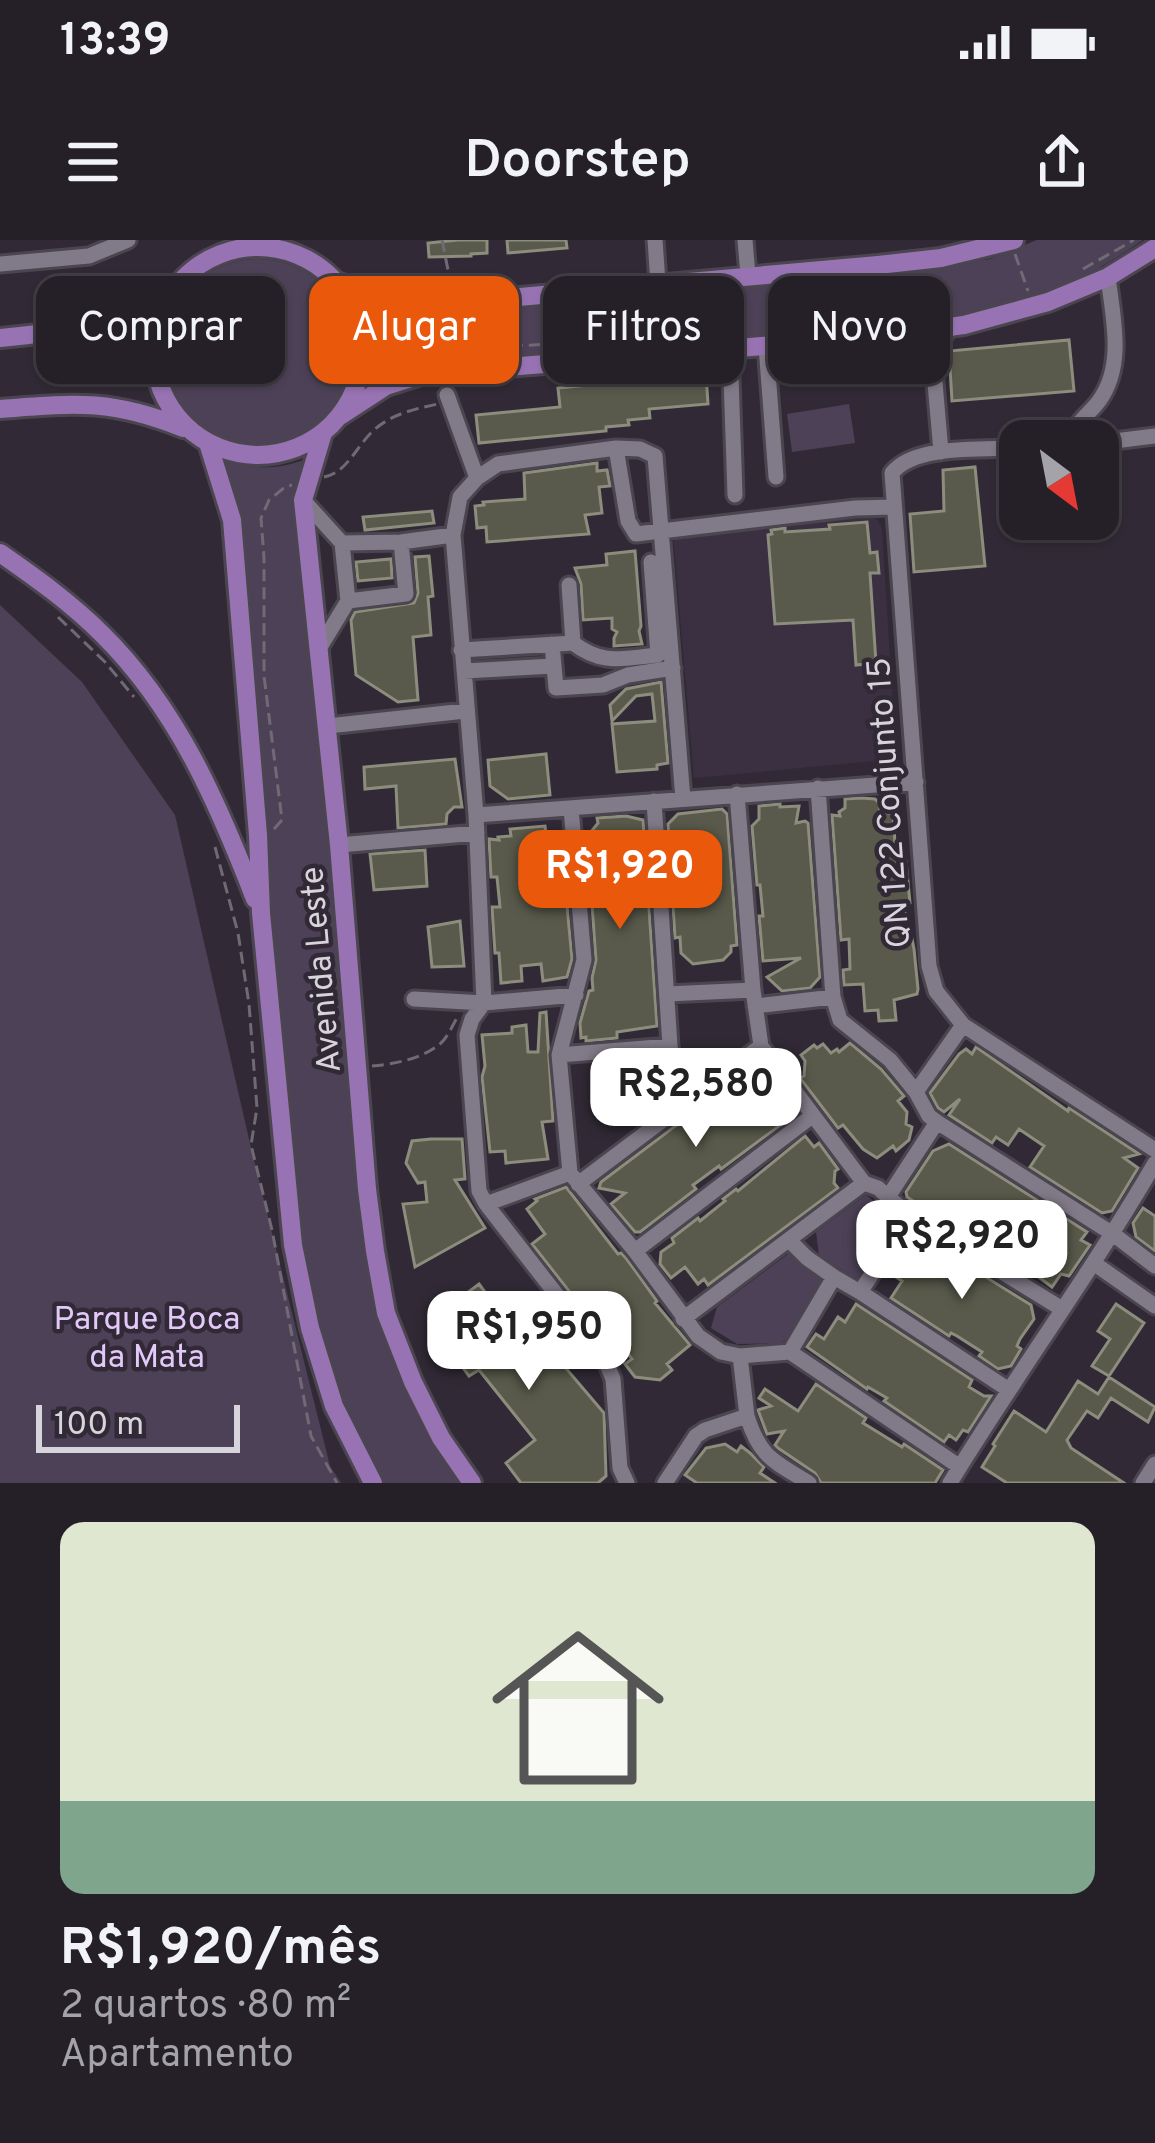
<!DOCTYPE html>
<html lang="pt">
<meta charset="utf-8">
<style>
:root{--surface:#252028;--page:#2d2830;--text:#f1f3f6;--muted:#a3a3a8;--line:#423e45;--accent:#ea580c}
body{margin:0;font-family:Overpass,sans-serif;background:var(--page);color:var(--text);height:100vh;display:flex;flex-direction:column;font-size:45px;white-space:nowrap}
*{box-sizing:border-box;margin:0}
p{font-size:39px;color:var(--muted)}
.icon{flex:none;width:66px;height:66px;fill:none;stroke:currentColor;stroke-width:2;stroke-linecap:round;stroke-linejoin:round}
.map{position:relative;height:1243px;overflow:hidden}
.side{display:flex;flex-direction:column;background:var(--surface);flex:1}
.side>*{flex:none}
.banner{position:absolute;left:36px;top:36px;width:1083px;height:108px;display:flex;gap:24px}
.needle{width:78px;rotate:148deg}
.controls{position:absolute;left:999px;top:180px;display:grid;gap:24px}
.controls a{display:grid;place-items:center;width:120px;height:120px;border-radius:24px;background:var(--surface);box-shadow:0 3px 9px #0004,0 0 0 3px var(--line);font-size:60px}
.scale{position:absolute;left:36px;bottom:30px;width:204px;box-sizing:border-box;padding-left:12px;border:6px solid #d8d4dc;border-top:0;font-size:33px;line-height:42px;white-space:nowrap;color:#d8d4dc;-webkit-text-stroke:9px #312a36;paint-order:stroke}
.price{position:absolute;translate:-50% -102px;padding:0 27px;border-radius:24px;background:#fff;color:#222;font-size:39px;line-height:78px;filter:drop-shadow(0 3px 6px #0008)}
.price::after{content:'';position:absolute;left:50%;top:72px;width:36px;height:27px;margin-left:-18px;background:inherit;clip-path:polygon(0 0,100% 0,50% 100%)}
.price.on{background:var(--accent);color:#fff}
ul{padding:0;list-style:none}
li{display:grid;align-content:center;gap:24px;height:636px;padding:0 60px}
li span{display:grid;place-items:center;height:372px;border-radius:24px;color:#555}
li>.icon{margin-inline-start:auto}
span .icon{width:216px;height:216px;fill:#fffc;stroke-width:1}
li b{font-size:51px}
.pill{padding:0 42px;border-radius:24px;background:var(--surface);box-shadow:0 3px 9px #0004,0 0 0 3px var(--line);font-size:42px;line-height:108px}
.pill.on{background:var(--accent);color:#fff}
.status{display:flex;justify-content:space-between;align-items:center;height:84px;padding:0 60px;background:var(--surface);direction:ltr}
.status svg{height:33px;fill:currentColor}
header{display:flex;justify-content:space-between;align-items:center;height:156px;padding:0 60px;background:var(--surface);font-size:54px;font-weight:600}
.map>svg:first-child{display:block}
.built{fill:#3a3042}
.green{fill:#4d4157}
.building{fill:#595a4b;stroke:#8c8d7d;stroke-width:3}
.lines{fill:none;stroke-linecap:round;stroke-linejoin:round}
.minor-casing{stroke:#4a454f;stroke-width:21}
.major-casing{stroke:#4a454f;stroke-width:24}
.path{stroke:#706a74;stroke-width:3;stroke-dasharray:12 6;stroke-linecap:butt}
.minor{stroke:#817a88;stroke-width:15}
.major{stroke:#9873b3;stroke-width:18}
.labels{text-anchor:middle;stroke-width:9;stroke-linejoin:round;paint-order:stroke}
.street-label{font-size:33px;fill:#d8d4dc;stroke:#312a36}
.park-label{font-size:33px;fill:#e3c8fa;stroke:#312a36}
</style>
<div class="status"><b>13:39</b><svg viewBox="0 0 49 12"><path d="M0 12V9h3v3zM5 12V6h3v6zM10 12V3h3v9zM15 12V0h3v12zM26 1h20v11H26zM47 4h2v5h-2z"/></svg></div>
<header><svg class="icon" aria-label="menu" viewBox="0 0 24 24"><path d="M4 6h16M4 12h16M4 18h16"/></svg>Doorstep<svg class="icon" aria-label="share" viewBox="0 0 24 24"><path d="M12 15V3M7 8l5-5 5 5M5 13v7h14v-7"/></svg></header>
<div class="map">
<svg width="1155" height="1243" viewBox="0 0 1155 1243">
<rect width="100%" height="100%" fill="#312a36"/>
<path class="built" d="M869,277L877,279L882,289L896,519L694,538L673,293Z"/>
<path class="green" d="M1037,0H1143C1099,31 1045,58 992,72C954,82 912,83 872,87L853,70L857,52L871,40L990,19Z
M165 112a93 93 0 1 1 186 0a93 93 0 1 1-186 0Z
M849,34L850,91L424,122L381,139L385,89L377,68L403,72H457Z
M849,164L855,203L792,212L787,174Z
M200,209C239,229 271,234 312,217L309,242L385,1073L471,1243H369L333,1167L294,1005L240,279Z
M0,365L82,442L175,575L251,908L330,1226L341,1243H0Z
M866,955L899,982L867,1034L857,1039L819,1015L816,992Z
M792,1011L825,1040L814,1070L782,1103L737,1104L711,1088L717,1067Z"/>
<path class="building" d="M458,0H487V13L471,14V16L429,17L428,3Z
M507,0H566L567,8L508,13Z
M1069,100L1074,151L952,161L949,111Z
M706,134L708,164L649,169L650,178L628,180L629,185L606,187V191L479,203L476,175L560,167L558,148Z
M597,223V231L607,230L610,246L599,247L602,273L585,275L589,294L487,302L486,287L477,288L475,266L484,265L483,262L525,259L524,233Z
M975,227L985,326L914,332L910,274L944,271L943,230Z
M432,271L434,283L365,290L363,277Z
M867,282L870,313L877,312L879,333H870L876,423L856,425L853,380L775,384L768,295L772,294L771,290L785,288V292L830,289L829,285Z
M635,311L641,386L639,391L642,404L614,406V398L617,392L612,389V378L583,380L581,344L575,328L607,325L606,314Z
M429,316L433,356L428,357L431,395L413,397L418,460L398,462L356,435L351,380L355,372L414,363L418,353L415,317Z
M391,319L392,338L358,341L356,322Z
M661,442L668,523L657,525V529L617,532L612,484L655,481L652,454L636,456L612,481L610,465L626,449Z
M546,514L550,555L508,559L490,546L488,520Z
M455,519L462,567H454L447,574L446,584L398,588L396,546L365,549L364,527Z
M861,558L875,559L879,563L880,571L893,574L895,603H899L900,611L906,621L910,663L904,665L907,694H911L914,709L918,749L917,754L894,760L896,780L879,781L878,770L865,771L863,744L844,745L843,730L850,729L849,699L841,700L832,575L840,576L839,572L845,568V559Z
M780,564V567L799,566L796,583L805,581L808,583L820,737L810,748L782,751L767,737L801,718L763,721L759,676H763L760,645H757L752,586L759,579V566Z
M722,569L727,574L737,705L731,706V712L723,720L693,724L681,713L680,697L675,698L668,584L678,574Z
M626,576L643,580L657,786L617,792V798L586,801V797L581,798L580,783L589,751L593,750L592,738L596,720L587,597L598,583L597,578Z
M545,586L547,603L561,601L572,719L567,737L543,741L541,724L521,726L522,741L501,743L499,713H495L492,667H500L497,637H491L489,599L499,600L498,597L511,596L510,589Z
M425,610L427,646L374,650L370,614Z
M460,681L464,726L432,727L428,687Z
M546,772L553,881L542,882L548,919L506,923L505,911L490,912L482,837L485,826L482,795L512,793V787L526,785L528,812H538L540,773Z
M850,803L881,829L904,856L898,861L907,872L906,884L912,887L909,900L896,911L893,906L877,918L863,909L843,885L838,888L800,838L804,836L805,821L801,815L814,805L817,808L823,804L831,813L837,809L839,812Z
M976,807L1068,871L1069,868L1139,914L1124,918L1138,928L1112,971L1102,973L1030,927L1044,906L1019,889L1008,905L996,897L992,903L949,875L960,859L944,872L938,868L930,853L959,814L966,809L972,814Z
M758,834L768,835L793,869L790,878L721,929L719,926L693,945L696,949L640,992H635L611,964L625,953L599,948L601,942L735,841L740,848Z
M805,896L814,907L819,903L838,929L835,931L834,943L838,948L708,1045L704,1039L698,1044L685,1027L671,1038L660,1024L661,1012L674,1003L672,998L698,978L700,981L725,961L723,959L736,949L738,951Z
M431,899H462L465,939L455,940L485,988L415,1027L403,964L427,962L425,942L418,943L406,923L412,901Z
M949,904L1087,992L1081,1000L1090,1005L1069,1036L1061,1034L1052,1047L1021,1024L1020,1028L1006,1020L1009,1015L984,999L980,1004L907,957L906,952L933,911Z
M566,947L618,1014L621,1013L626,1018L657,1061L655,1063L690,1105L667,1124L672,1130L660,1140L635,1137L625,1124L632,1119L609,1089L603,1093L598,1088L532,1004L545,994L527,969L537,961L535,959Z
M1143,968L1155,976V1011L1136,997L1133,983Z
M926,1000L1031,1065L1034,1079L1020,1099L1017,1106L1021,1109L1011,1126L998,1129L979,1116L982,1112L957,1096L951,1093L949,1096L891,1058L902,1041L890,1033L902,1016L900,1014L908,1003Z
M479,1044L519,1099L527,1092L531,1097L536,1093L604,1173L606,1236L598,1243H521L506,1223L535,1200L479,1130L469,1136L429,1081Z
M856,1064L972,1140L969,1147L984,1156H991L968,1192L963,1190L956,1200L949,1195L944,1202L884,1161L887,1158L868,1147L867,1149L807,1107L816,1094L824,1099L838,1077L845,1082Z
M1116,1064L1144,1083L1109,1136L1092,1126L1110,1099L1098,1091Z
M1109,1137L1155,1167L1148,1182L1111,1158L1098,1178L1087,1171L1067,1200L1071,1208L1124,1243H1007L982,1227L995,1206L993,1204L1014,1171L1046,1192L1078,1141L1098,1154Z
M816,1144L866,1178L863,1183L902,1207L904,1204L943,1230L935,1243H821L815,1233L778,1208L775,1205L784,1191L767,1194L758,1170L771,1166L759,1158L765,1149L798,1171Z
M725,1204L737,1212L741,1206L750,1213L764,1227L760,1233L775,1243H697L685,1235L706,1208Z"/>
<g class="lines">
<defs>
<path id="minor" d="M655,0L658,43
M745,0L748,35
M0,24L89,16L128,0
M766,106L776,237
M730,108L735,255
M447,155L477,238
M1072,201C1075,181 1087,177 1099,161C1125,125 1113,78 1108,37
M1098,203L1155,196
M616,208L628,281L636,294L855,268L894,267
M1020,208C985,210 915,204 892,233L929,726L936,751L963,785L1155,910
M941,212L933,120L940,101L951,87
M303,260L342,303L348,361L320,407
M342,303L401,302L453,295
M348,361L406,354L401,302
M573,403C603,426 623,418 658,415L651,322
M552,404L556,448L603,445L628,435L673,428
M461,410L573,403L569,345
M464,431L553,426
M328,486L465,471
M818,548L833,757L840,780L890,820L916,852
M654,561L670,806L681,868
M476,575L453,295L460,257L477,238L498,224L616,208L640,209L655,216L683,559
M339,605L477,593
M667,754L753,750
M414,759L484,763L576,755
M755,766L833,757
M761,806L864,943L878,948L888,957
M559,815L670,806
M937,882L1113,994L1155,1026
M570,933L559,815L584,720L571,568
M578,944L761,806L753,750L737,554
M486,964L570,933L635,1011L698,1096L721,1112L740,1116
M911,976L1062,1069
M790,1001L807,1018L834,1037
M635,1011L812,876
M1095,1024L1155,1066
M860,1052L1009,1150
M683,1079L864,943
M790,1112L834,1037L860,1052L911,976L888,957L937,882L929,876L916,852L963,785
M747,1176C760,1218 774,1221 809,1243
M627,1243L620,1228L613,1139L602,1113L486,964L479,951L467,795L472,779L484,763L476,575L916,542
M665,1243L696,1196L705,1190L747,1176L740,1116L790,1112L960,1227
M950,1243C1016,1135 1091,1033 1155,923
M1143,1243L1155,1224"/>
<path id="major" d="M154 111a104 104 0 1 1 208 0a104 104 0 1 1-208 0Z
M337,42L398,63H453L878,25L941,18L1014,0
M871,97C833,69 835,52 874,27
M0,98C62,92 120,86 171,48
M0,169C75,163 112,159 183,188
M340,176L386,146L424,134L871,97L964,85L1048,62L1108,37L1155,8
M323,193L303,260L339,605L367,949L375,1011L386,1073L413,1142L441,1198L472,1243
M208,203L232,280L258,595L261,673L293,1005L310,1088L334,1166L373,1243
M0,313C36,338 71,363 102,394C177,468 218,563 255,659"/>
</defs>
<use href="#minor" class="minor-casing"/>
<use href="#major" class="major-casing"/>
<path class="path" d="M442,0L451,45
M1015,14L1028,51
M1083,29L1134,0
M445,118V114L450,109L615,101
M324,237C347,233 357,205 374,190C392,174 414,169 438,164
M58,377L105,422L134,457
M274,589L282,580L264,436V318L261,278L269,260L285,247L292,245
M215,607L238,693L249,764L257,868L251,905L272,990L311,1196L337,1243
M372,826C394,824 422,819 440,804C448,797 452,786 457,778"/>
<use href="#minor" class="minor"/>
<use href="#major" class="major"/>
</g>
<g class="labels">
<g class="street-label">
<text transform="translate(887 563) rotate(-94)" y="12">QN 122 Conjunto 15</text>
<text transform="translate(319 730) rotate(-95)" y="12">Avenida Leste</text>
</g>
<g class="park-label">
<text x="147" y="1089">Parque Boca<tspan x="147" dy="38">da Mata</tspan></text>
</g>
</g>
</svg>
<div class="controls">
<a><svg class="needle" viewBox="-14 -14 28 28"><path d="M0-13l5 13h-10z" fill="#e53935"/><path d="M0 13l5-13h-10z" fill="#a3a3a8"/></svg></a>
</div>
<div class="scale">100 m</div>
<b class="price on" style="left:620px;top:692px">R$1,920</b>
<b class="price" style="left:696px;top:910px">R$2,580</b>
<b class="price" style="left:962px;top:1062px">R$2,920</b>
<b class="price" style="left:529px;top:1153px">R$1,950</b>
<div class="banner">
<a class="pill">Comprar</a>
<a class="pill on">Alugar</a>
<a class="pill">Filtros</a>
<a class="pill">Novo</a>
</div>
</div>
<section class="side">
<ul>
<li><span style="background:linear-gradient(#dfe7d0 75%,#7fa58c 0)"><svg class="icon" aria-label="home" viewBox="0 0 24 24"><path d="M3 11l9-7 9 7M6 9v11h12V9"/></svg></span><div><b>R$1,920/mês</b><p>2 quartos · 80 m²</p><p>Apartamento</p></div></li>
</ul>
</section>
